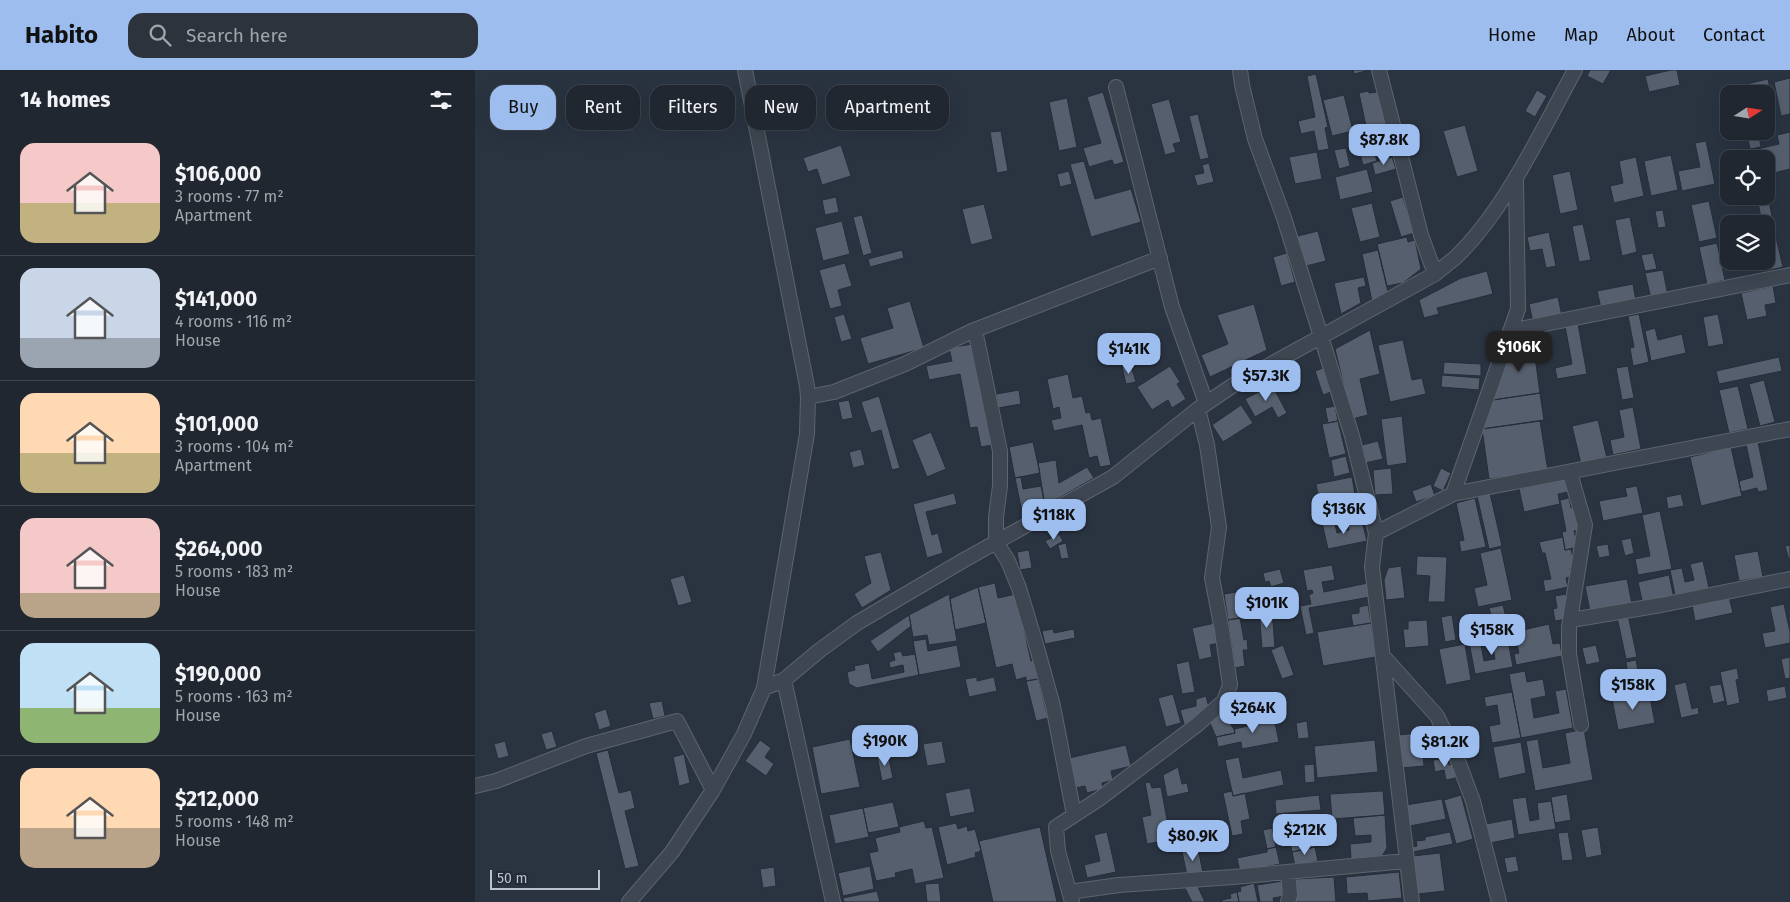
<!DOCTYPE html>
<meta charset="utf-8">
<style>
:root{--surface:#202731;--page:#2d333d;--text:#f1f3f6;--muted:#a2a5ab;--line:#3d444d;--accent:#9dbdef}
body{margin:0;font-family:"Fira Sans",sans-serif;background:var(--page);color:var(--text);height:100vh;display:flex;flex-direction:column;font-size:19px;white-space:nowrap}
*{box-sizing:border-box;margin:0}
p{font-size:16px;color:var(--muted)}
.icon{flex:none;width:28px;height:28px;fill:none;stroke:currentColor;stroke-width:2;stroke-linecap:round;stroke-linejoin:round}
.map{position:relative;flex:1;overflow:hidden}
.side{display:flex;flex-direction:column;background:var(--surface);width:475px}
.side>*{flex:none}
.banner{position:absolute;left:15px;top:15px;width:475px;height:45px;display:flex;gap:10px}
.needle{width:32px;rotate:78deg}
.controls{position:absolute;left:1245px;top:15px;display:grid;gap:10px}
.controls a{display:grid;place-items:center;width:55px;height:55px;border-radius:10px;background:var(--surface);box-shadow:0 5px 20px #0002,0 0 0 1px var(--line);font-size:25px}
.scale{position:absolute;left:15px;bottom:12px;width:110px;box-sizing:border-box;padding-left:5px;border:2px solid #bbc1cb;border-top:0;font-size:14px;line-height:18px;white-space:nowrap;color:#bbc1cb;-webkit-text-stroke:4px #232b37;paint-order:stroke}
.price{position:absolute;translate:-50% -42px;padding:0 11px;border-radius:10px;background:var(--accent);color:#111;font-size:16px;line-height:32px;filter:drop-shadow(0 1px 2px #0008)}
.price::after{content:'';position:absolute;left:50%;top:30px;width:15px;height:11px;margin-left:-8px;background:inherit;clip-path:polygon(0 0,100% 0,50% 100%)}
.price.selected{background:#222;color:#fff}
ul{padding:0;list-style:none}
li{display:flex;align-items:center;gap:15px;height:125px;padding:0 20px}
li+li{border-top:1px solid var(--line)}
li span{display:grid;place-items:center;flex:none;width:140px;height:100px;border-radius:15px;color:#555}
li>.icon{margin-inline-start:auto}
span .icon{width:60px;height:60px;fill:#fffc;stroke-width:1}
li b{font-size:21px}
h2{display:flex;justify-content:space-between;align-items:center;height:60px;padding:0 20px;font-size:21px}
.pill{padding:0 18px;border-radius:15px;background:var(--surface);box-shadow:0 5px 20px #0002,0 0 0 1px var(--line);font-size:18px;line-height:45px}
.pill.selected{background:var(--accent);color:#111}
header{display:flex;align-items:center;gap:30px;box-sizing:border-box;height:70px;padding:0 25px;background:var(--accent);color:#111}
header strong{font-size:24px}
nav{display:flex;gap:28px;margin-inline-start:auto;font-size:18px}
.search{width:350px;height:45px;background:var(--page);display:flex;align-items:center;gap:12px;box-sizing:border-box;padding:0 18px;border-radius:15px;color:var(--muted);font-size:19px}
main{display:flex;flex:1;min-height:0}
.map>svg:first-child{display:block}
.building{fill:#565f6e;stroke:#252d39}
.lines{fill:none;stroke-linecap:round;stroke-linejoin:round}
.minor-casing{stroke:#5c646f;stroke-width:16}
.minor{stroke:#3e4651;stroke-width:14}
</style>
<header>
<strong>Habito</strong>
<div class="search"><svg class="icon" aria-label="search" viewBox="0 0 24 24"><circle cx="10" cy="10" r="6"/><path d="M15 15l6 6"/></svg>Search here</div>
<nav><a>Home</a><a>Map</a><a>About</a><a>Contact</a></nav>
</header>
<main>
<section class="side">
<h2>14 homes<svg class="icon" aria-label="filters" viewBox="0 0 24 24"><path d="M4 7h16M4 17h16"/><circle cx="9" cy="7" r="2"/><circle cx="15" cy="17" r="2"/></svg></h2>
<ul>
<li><span style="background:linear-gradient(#f6c9c9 60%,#c2b280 0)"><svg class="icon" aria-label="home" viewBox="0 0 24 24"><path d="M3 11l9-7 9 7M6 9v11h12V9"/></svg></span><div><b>$106,000</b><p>3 rooms · 77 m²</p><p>Apartment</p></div></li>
<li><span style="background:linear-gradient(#c9d6e8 70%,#9aa5b1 0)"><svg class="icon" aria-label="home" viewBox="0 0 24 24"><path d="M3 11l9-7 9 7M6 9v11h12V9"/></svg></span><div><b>$141,000</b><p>4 rooms · 116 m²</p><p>House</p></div></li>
<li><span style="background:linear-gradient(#ffd9b3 60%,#c2b280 0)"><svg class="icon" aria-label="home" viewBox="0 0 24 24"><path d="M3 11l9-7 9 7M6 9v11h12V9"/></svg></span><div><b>$101,000</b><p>3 rooms · 104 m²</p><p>Apartment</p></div></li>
<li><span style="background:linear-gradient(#f6c9c9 75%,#b9a48a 0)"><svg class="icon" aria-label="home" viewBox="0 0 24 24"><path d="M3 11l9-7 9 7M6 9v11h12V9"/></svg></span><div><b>$264,000</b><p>5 rooms · 183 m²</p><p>House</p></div></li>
<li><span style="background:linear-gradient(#bfe0f5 65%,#8fb573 0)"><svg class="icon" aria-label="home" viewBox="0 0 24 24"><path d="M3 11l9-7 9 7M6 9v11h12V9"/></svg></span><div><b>$190,000</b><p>5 rooms · 163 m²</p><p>House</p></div></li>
<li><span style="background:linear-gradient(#ffd9b3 60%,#b9a48a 0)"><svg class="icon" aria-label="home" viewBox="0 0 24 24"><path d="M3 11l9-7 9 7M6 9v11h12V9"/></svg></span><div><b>$212,000</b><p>5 rooms · 148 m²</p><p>House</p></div></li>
</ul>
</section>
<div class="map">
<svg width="1315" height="832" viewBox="0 0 1315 832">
<rect width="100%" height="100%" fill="#2a3441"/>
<path class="building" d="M878,0H895L879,4Z
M1115,0H1136L1128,14L1112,6Z
M1196,0H1202L1205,15L1174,22L1170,6Z
M841,4L853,57L850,58L854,79L843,81L839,61L826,64L823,51L840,47L832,6Z
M1315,8V44L1306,46L1299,12Z
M1293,9L1301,46L1291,48V24H1254V36L1250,19Z
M1062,20L1072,26L1060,47L1050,41Z
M893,21L894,23L903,22L911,57L892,61L884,23Z
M628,22L649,92L639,95L637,90L614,97L608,78L626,73L612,27Z
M869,25L878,61L857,66L848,30Z
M592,28L602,77L584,81L574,32Z
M694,29L706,72L698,74L701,82L690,85L676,34Z
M723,44L734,88L725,90L714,46Z
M990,55L1003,101L982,107L968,61Z
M526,61L533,101L522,103L515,62Z
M1271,61H1283L1286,77L1275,79Z
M1315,62V99L1291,105V89H1271L1269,82L1304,74L1302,65Z
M1231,71L1240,114L1207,121L1203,101L1225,97L1220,73Z
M897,73L902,91L888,95L883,77Z
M366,75L376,106L347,115L342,99L333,102L328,88Z
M871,78L875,96L864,99L859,80Z
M842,82L847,109L820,114L814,87Z
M1196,85L1203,120L1176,126L1169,91Z
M917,87L921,99L900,105L897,93Z
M1161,87L1169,126L1139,133L1135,116L1148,113L1144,91Z
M609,91L620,129L656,119L666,152L616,167L595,94Z
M734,93L739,112L722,116L719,105L729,103L727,95Z
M892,99L898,122L865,130L860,107Z
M594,101L597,114L585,117L582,104Z
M1095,101L1103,140L1085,144L1077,105Z
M1291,118L1299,155L1291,157V154H1287L1282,126H1291Z
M361,127L364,142L350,145L347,130Z
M928,127L939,163L926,167L915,131Z
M1234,131L1242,168L1224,172L1216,135Z
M897,133L905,167L885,172L876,138Z
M509,134L518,169L496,175L487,139Z
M1188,140L1191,157L1183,158L1180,141Z
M387,145L397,183L388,186L378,147Z
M1155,147L1162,182L1147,186L1140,150Z
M367,151L375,184L348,191L340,158Z
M1108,154L1116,190L1104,192L1097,156Z
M1299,159L1308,197L1291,201L1289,191H1291V161Z
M843,161L851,191L827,197L819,167Z
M1074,162L1081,196L1071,198L1067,179L1055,181L1052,167Z
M932,167L933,172L940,170L946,199L928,213L912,216L902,174Z
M1242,173L1250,210L1232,214L1224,177Z
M427,180L429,188L395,197L393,189Z
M903,180L913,222L897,231L887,184Z
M812,183L820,212L806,216L798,187Z
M1178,183L1182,199L1170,201L1166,185Z
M370,193L377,216L363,220L367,236L355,239L344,200Z
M1188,200L1193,226L1176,229L1170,203Z
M1012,201L1018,224L962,238L964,244L949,248L944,230L986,208Z
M889,207L891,216L883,218L886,233L866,244L859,213Z
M1158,214L1161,231L1126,238L1122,221Z
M1298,216L1301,233L1290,235L1292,246L1272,250L1266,223Z
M1083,227L1087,246L1058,252L1054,234Z
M435,231L449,278L393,294L385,268L418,258L412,238Z
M779,234L792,280L735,307L726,285L753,274L742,245Z
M369,244L377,269L366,272L359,247Z
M1164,244L1174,292L1158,296L1155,278L1159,277L1153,246Z
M1243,244L1249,274L1233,277L1228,247Z
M1103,254L1112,304L1082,309L1080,298L1097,294L1090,256Z
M1180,258L1183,270L1207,264L1211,283L1176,291L1170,261Z
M895,260L905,304L885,309L893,345L877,349L860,279Z
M928,270L937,310L947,308L951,324L915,332L903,275Z
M1058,272L1065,323L1018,330L1036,275Z
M497,274L517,375L506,377L502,357L495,358L485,304L454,310L451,296L477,291L474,278Z
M1304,287L1307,301L1244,314L1241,301Z
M969,292L1006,294V306L968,304Z
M656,295L661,312L651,314L647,297Z
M695,296L705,312L702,314L711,329L697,338L693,330L677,340L662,317Z
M1153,296L1159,328L1147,330L1141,298Z
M848,298L856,322L848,325L840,301Z
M593,304L598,328L607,326L611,343L615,342L617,350L626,348L636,395L625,397L622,386L614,388L607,355L579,361L576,350L586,348L584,337L578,339L572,309Z
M967,305L1005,308L1004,320L966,317Z
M1289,310L1300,352L1285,356L1274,314Z
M797,315L812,343L803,348L797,337L780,347L770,329Z
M1263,316L1273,359L1254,363L1244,320Z
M544,320L546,334L523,338L521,324Z
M1065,323L1069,350L1007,359L1018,330Z
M404,326L425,398L417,400L406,360L396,363L386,332Z
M374,330L378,348L367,350L363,332Z
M766,335L778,353L748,372L737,355Z
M860,336L863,351L853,353L850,338Z
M1158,337L1166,379L1138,385L1135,370L1149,367L1144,340Z
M927,346L932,393L912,396L906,349Z
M1123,350L1132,388L1106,394L1097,356Z
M863,351L871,384L854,388L847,354Z
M1065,351L1073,401L1014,409L1007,359Z
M456,362L471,399L452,407L437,370Z
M903,371L908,389L890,393L887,375Z
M558,372L565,403L540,408L534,377Z
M1283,372L1293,420L1283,422L1282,418L1266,422L1264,411L1278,407L1271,374Z
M1256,377L1267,426L1226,436L1215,387Z
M386,379L390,395L378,398L374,382Z
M871,386L875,403L859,407L856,390Z
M581,390L584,413L612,397L619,408L570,436L563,393Z
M916,398L918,424L900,425L898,400Z
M966,398L976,403L968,421L958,416Z
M546,407L548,419L566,416L570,436L548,447L540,408Z
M877,407L880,424L844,430L841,414Z
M1090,408L1093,422L1083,424L1085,434L1049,442L1044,419Z
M956,414L960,426L941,432L937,421Z
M1162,416L1168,443L1128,451L1124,431L1152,426L1150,418Z
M479,423L482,434L451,442L457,465L463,463L468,483L452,488L438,434Z
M1015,423L1027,476L1014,479L1002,426Z
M1206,424L1209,436L1193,439L1191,427Z
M1000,428L1011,477L986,482L984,471L989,470L981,433Z
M1094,428L1096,438L1099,437L1104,460L1099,461L1103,477L1090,480L1087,462L1091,461L1085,430Z
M853,431L857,448L847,450L844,433Z
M1185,441L1197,499L1163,505L1160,489L1175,486L1167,445Z
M859,450L862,463L874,460L873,454L887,451L892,471L853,479L847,453Z
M584,464L588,471L575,479L570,471Z
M1088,467L1090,480L1096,479L1100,497L1095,498L1097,506L1091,508L1093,517L1070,522L1068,510L1076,509L1070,483H1067L1064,472Z
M1156,468L1159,483L1150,486L1146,470Z
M591,473L594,488L586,489L583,475Z
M1133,474L1135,486L1124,488L1121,476Z
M1315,475V490H1314L1310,476Z
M1026,478L1037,530L1003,537L999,518L1012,515L1005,483Z
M554,480L557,498L545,500L542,482Z
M1283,481L1288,507L1264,511L1259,485Z
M406,482L416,520L387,538L379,524L396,513L389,486Z
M942,486L972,487L970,532H953L955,506L941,505Z
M1228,491L1234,518L1200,525L1195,500L1207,498L1210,512L1219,510L1215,494Z
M857,495L860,510L847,512L849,522L893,513L895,527L834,538L839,563L831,565L825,536L836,534L834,525L838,523L837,520L832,521L828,500Z
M926,496L930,528L911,530L909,510L913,498Z
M805,499L809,513L796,517L794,511L790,512L788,503Z
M209,505L217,532L203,536L195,509Z
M1194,505L1199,528L1168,535L1163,512Z
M1152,509L1157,534L1115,541L1110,516Z
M520,513L523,528L541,524L556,591L559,590L563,609L551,611V607L541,610L537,594L521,598L503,517Z
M503,517L511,553L480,560L475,529Z
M761,522L765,548L753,550L749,524Z
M474,524L482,571L454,575L452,565L438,567L434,545Z
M1091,524L1093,535L1090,536L1093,549L1080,551L1078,539L1082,538L1080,526Z
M1254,527L1258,543L1220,551L1217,535Z
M1309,534L1315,562V573L1290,578L1287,563L1300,561L1295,537Z
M893,535L896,553L878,556L876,544L884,543V537Z
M1028,535L1034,559L1021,563L1014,538Z
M797,540L800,577L787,578L784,541Z
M434,545L436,556L403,582L395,571Z
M977,545L981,570L970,572L966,547Z
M1153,545L1162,587L1151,589L1142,547Z
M765,548L769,570L772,569L773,580H768L770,596L760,598L753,550Z
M952,550L954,576L930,578L928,559H933V551Z
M740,553L744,573L735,575L737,587L724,590L717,558Z
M896,553L901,587L848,596L842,562Z
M1074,554L1078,574L1085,573L1087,586L1041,595L1039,584L1044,583L1039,562Z
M578,559L579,563L599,559L600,568L570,574L567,561Z
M1032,565L1038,597L1000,604L994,572L1005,570L1009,591L1020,589L1016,568Z
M451,569L453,581L482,575L486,597L444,605L438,571Z
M990,574L996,610L971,615L964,579Z
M808,575L819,605L807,609L796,580Z
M1121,575L1125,592L1111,595L1107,578Z
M426,581L428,586L440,584L444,605L382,618L374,614L372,602L380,600L379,596L394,593L397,609L429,602L428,595L415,598L414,592L420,590L418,583Z
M1315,587V608L1310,609L1306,589Z
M1161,590L1164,606L1172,604L1175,618L1137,625L1134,609L1153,605L1151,592Z
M714,591L720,622L707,624L701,594Z
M1262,598L1264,609L1261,610L1265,633L1252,636L1245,602Z
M1050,601L1052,612L1068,609L1071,626L1056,629L1059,648L1084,643L1080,621L1091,619L1098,658L1046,668L1034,604Z
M502,607V611L519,607L522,621L494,627L490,609Z
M563,609L573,648L561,651L551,611Z
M1211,612L1217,639L1223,637L1224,644L1206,648L1199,615Z
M1246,614L1250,631L1238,634L1234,616Z
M1310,616L1312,628L1293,632L1291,620Z
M794,622L797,639L786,641L783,624Z
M1037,622L1046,668L1017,673L1014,656L1025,654L1022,635L1011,637L1009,627Z
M1174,622L1180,653L1143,660L1137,629Z
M698,624L706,653L691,657L683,628Z
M731,626L734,638L710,657L705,640L721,636V629Z
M187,631L190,646L178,649L174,633Z
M131,639L136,656L124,660L119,643Z
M747,642L759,659L760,663L741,667L735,653Z
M798,643L804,672L767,679L766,672L743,677L741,667L760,663L759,659L787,653L786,645Z
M832,651L834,668L823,669L821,653Z
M1109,659L1118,710L1060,721L1051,671L1063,669L1068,698L1095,693L1090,663Z
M77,661L82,677L71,680L66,664Z
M964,661L965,671H955L956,681H948L949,696L927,698L923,665Z
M375,669L385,717L346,724L337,677Z
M285,670L296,678L290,687L299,694L291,706L270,691Z
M900,670L903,702L842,708L839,676Z
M30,671L34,686L23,689L19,674Z
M467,671L471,693L452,696L448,674Z
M1046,672L1051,703L1024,709L1018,677Z
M651,675L656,696L636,701L638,710L627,713L628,719L612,723L610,716L601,718L594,688Z
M133,680L144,723L156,720L160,738L150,741L164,796L150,799L121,683Z
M209,684L215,713L204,716L198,687Z
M413,684L418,708L407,711L402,686Z
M764,687L768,708L806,700L809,715L758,726L750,690Z
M972,688L974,695L979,694L981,708L971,710L969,700L960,702L958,690Z
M839,694L840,712L830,713L829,695Z
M703,697L707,714L712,713L714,722L692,727L688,705Z
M675,712L677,718L686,717L698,782L691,783L688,771L672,774L667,747L676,745L670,713Z
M495,718L500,742L475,747L470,723Z
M757,721L758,726L770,723L775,749L766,751L768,764L757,766L748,723Z
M908,721L910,745L857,749L855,724Z
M1092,724L1096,750L1080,753L1076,727Z
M844,725L846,740L801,744L800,730Z
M986,725L998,769L981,774L969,730Z
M1051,727L1055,751L1064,749L1062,733L1076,731L1081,759L1043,765L1037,729Z
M967,729L971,749L935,756L931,735Z
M418,732L424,757L393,763L388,738Z
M388,738L394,767L360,774L354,745Z
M910,745L912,778L907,786L876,789L875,774L896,772V765L880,766L878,748Z
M1037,749L1040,768L1015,773L1011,754Z
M449,751L451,758L457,757L469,808L440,814L437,799L420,803L421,807L401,811L394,783L403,781L400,768L425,762L424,757Z
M481,753L483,759L492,756L493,761L500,759L506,781L500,783L501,787L472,795L463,757Z
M849,756L853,774L817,782L815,773L824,772L823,768L836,765L834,759Z
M565,757L582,832H518L504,771Z
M1123,757L1127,785L1111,788L1106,760Z
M797,758L801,777L792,779L788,760Z
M632,762L641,802L612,808L609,795L625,791L619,765Z
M975,762L978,774L938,782L937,777L942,776L941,771L950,770V767Z
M1093,762L1098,790L1087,791L1083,763Z
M801,777L805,794L765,802L762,788L792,782V779Z
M840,777L843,791L820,796L817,782Z
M723,778L728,803L712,806L707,781Z
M965,783L970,821L943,824L938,786Z
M1041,786L1044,801L1032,803L1029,788Z
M395,796L399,819L368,826L363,803Z
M299,797L301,816L288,818L285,799Z
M924,802L927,828L893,831L892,823L872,824L871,807Z
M859,807L861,832H818L819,809Z
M808,811L810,826L798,828L799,832H785L782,815Z
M464,813L466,832H452L450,814Z
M779,813L783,832H764L762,822L766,821L765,817Z
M722,815L730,832H717L709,816Z
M402,821L405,832H369L368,828Z
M762,822L764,832H747V830L756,828L755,824Z"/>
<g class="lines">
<defs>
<path id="minor" d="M765,0L767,15L780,69L809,148L877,366L901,463L897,497L937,832
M904,0L946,165L960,204
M641,17L697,237L731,333
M500,260L525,381V416L521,447V472L533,491L544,518L562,578L578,636L599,745
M1035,261L1315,205
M333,327L359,322L430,294L497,261L685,188
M1095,403L1110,455L1094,557V584L1106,655
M978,424L1043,239L1041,107
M901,463L978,424L1315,359
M1096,550L1186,535L1315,509
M908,586L962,646L980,683L998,731L1024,832
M309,610L358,832
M289,618L309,610L345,580L382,553L489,490L638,407L723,339L760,314L960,204C967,198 974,193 981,187C1030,140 1067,60 1100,0
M0,716L21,711L111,676L202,651L238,720
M813,802L815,825L813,832
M594,822L644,815L758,807L931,791
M154,832L197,782L238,720L269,664L289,618L332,364L333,327L332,316L270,0
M597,832L583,781L581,757L624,729L723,654L749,631L755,615L747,560L737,508L744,457L732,375L723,339"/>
</defs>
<use href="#minor" class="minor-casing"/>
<use href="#minor" class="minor"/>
</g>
</svg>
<div class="controls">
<a><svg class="needle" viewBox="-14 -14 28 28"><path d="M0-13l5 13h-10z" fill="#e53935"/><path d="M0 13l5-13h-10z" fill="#a2a5ab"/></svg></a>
<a><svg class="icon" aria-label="locate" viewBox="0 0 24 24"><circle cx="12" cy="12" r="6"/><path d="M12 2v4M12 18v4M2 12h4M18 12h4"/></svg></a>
<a><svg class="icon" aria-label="layers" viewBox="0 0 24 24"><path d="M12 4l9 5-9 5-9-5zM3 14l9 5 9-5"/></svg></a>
</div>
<div class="scale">50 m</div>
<b class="price" style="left:909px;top:96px">$87.8K</b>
<b class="price selected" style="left:1044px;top:303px">$106K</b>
<b class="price" style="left:654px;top:305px">$141K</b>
<b class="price" style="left:791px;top:332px">$57.3K</b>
<b class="price" style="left:869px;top:465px">$136K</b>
<b class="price" style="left:579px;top:471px">$118K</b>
<b class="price" style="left:792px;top:559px">$101K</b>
<b class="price" style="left:1017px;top:586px">$158K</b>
<b class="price" style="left:1158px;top:641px">$158K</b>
<b class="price" style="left:778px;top:664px">$264K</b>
<b class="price" style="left:410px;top:697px">$190K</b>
<b class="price" style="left:970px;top:698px">$81.2K</b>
<b class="price" style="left:830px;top:786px">$212K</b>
<b class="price" style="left:718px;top:792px">$80.9K</b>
<div class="banner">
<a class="pill selected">Buy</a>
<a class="pill">Rent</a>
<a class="pill">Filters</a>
<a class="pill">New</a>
<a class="pill">Apartment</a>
</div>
</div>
</main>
